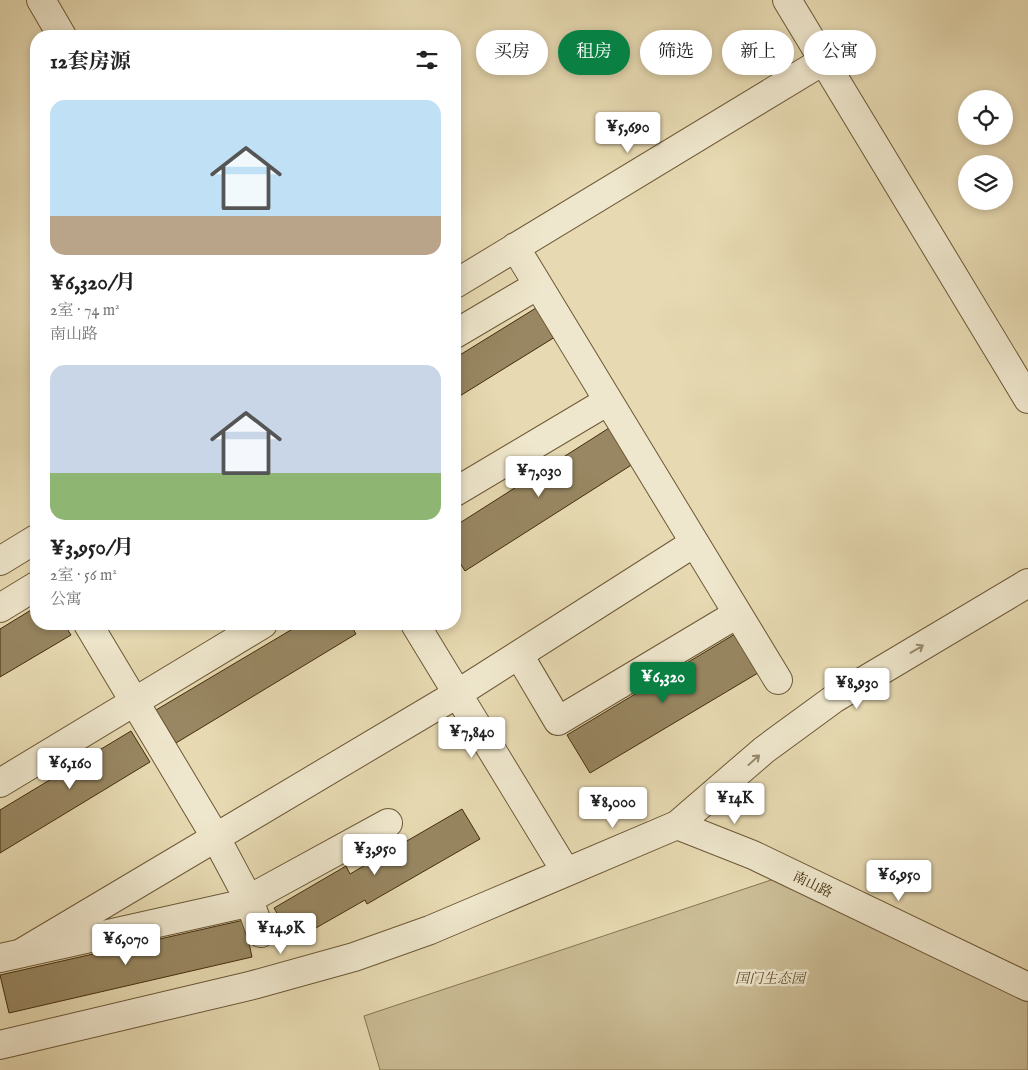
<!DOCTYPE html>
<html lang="zh">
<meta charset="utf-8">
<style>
:root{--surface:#fff;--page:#f6f6f6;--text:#222;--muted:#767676;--accent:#0b8043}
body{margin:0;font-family:"IM FELL English","Noto Serif SC",serif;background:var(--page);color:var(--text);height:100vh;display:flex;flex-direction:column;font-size:19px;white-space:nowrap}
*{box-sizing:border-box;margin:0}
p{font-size:16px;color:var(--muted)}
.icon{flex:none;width:28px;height:28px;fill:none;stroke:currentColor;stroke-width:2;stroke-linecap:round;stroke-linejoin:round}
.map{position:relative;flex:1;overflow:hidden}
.details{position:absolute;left:30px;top:30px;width:431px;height:600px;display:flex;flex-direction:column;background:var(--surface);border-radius:20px;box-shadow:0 2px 8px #0003}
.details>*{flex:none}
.hud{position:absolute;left:476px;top:30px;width:475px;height:45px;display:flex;gap:10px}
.tools{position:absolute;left:958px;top:90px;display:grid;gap:10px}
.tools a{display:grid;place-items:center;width:55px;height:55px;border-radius:50%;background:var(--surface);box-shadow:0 2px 8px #0003;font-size:25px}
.price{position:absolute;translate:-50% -42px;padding:0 11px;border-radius:5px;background:#fff;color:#222;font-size:16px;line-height:32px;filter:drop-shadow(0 1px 2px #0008)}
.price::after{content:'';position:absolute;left:50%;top:30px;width:15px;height:11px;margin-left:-8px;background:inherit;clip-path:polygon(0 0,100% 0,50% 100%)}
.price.selected{background:var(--accent);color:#fff}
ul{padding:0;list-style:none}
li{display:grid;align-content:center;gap:10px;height:265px;padding:0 20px}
li span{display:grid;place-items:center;height:155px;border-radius:15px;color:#555}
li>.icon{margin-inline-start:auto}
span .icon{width:90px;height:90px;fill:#fffc;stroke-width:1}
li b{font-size:21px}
h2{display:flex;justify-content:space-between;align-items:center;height:60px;padding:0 20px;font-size:21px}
.tag{padding:0 18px;border-radius:22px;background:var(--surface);box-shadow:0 2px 8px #0003;font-size:18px;line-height:45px}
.tag.selected{background:var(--accent);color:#fff}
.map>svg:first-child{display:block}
.green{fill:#cbbd96;stroke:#877551}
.building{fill:#988762;stroke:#432d0c}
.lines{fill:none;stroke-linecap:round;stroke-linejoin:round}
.minor-casing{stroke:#6c5836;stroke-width:30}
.minor{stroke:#efe7cd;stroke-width:28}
.oneway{stroke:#998a6c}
.labels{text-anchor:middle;stroke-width:5;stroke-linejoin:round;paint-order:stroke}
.street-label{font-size:14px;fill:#432d0c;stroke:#efe7cd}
.park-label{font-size:14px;font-style:italic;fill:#5e4a28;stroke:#efe7cd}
</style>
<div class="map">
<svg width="1028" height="1070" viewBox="0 0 1028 1070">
<rect width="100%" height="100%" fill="#e7dab2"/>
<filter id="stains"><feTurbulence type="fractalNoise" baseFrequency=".004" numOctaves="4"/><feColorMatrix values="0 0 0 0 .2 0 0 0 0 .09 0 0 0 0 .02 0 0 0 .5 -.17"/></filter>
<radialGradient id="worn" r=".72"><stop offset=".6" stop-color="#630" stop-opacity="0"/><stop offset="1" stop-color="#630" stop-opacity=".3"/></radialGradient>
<path class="green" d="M777,878L1028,998V1070H380L364,1016Z"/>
<path class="building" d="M536,308L555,337L455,399V358Z
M609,428L633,464L465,571L455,555V526Z
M36,607V624H64L71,635L0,677V629Z
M301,624H350L356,634L176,743L156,710Z
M735,634L758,673L590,773L567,735Z
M131,731L150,762L0,853V810Z
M462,809L480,839L367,904L365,900L293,941L274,908L346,866L350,874Z
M244,920L252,957L9,1013L0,975Z"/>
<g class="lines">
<defs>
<path id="minor" d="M41,0L62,36
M787,0L1028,399
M515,247L778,680
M455,284L823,61
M455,334L538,285
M455,492L608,401
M0,561L36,539
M0,608L36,586
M88,624L216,838L249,900L261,933
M415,624L566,872
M519,655L558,721L737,614
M0,783L263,624
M677,825L753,855L1028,987
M23,952L457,694L694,543
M0,958L238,905L388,823
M0,1045L253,985L354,957L430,930L677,825L764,750L835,698L1028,583"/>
</defs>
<use href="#minor" class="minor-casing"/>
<use href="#minor" class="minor"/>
</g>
<defs><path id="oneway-shaft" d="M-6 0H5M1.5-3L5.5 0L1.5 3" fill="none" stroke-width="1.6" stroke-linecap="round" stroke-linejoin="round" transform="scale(1.25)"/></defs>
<g class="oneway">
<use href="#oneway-shaft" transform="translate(917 649) rotate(-31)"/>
<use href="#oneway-shaft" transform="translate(754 760) rotate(-42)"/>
</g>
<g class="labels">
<g class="street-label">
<text transform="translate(813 884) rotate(26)" y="5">南山路</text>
</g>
<g class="park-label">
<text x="770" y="983">国门生态园</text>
</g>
</g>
<rect width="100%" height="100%" filter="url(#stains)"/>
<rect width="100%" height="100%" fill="url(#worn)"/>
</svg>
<div class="tools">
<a><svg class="icon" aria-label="locate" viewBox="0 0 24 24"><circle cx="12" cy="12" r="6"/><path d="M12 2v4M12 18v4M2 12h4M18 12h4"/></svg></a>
<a><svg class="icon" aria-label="layers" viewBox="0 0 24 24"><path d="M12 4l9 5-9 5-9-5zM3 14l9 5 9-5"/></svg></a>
</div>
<b class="price" style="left:628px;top:154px">¥5,690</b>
<b class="price" style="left:539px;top:498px">¥7,030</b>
<b class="price selected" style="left:663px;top:704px">¥6,320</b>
<b class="price" style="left:857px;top:710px">¥8,930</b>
<b class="price" style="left:472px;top:759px">¥7,840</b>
<b class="price" style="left:70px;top:790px">¥6,160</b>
<b class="price" style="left:735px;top:825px">¥14K</b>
<b class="price" style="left:613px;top:829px">¥8,000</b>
<b class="price" style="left:375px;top:876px">¥3,950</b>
<b class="price" style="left:899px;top:902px">¥6,950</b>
<b class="price" style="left:281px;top:955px">¥14.9K</b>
<b class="price" style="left:126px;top:966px">¥6,070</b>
<div class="hud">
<a class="tag">买房</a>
<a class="tag selected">租房</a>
<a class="tag">筛选</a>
<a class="tag">新上</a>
<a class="tag">公寓</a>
</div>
<section class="details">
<h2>12套房源<svg class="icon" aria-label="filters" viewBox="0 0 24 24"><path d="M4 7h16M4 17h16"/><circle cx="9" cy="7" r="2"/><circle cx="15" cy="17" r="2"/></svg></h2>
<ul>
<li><span style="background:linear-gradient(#bfe0f5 75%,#b9a48a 0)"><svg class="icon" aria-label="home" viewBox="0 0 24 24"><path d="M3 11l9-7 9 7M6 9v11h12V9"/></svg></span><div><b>¥6,320/月</b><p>2室 · 74 m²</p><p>南山路</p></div></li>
<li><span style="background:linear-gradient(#c9d6e8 70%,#8fb573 0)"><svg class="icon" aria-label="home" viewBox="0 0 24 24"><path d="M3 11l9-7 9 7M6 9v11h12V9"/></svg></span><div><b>¥3,950/月</b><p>2室 · 56 m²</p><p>公寓</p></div></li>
</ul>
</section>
</div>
